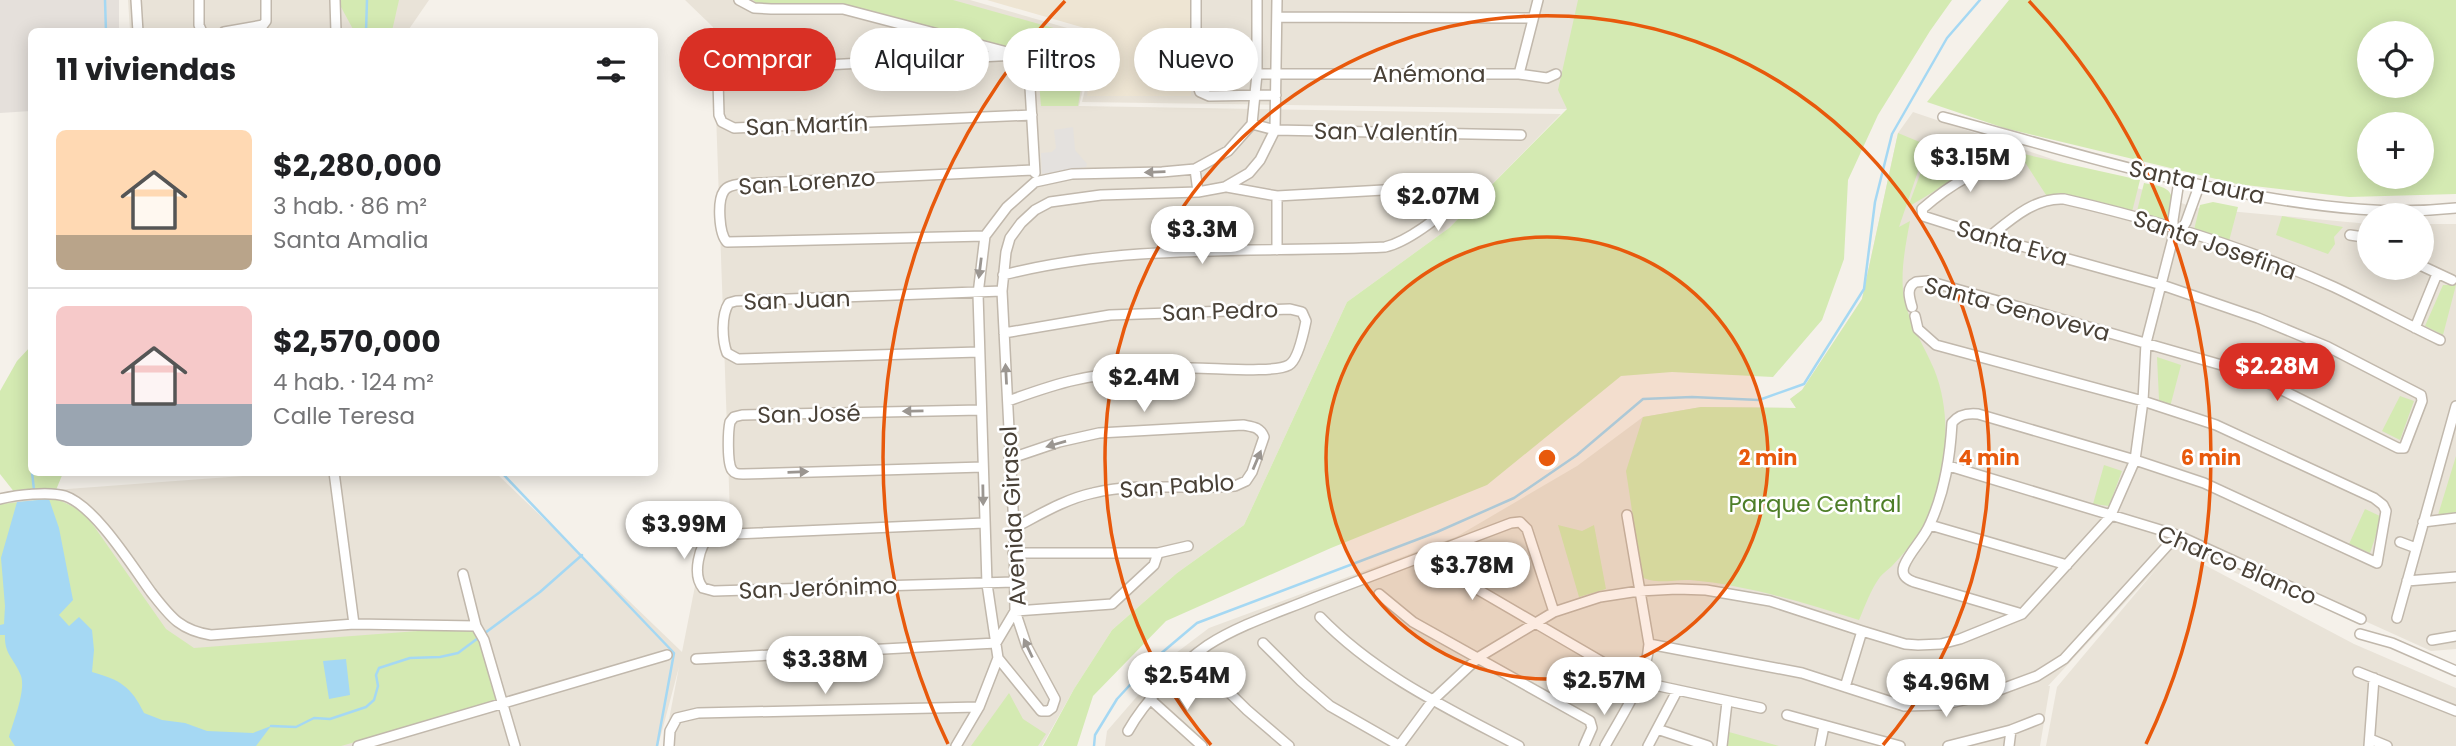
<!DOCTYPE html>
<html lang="es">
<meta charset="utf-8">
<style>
:root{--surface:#fff;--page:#f6f6f6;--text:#202124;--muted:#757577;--line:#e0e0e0;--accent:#d93025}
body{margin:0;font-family:Poppins,sans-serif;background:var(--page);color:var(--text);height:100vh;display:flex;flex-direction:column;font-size:26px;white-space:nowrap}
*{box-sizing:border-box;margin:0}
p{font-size:23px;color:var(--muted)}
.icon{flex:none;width:38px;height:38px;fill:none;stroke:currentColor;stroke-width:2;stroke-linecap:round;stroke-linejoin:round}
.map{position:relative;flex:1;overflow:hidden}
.sheet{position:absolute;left:28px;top:28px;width:630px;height:448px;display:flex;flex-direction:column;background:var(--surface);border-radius:10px;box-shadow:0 4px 18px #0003}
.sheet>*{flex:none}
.top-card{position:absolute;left:679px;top:28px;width:665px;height:63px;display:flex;gap:14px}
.buttons{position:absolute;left:2357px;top:21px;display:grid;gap:14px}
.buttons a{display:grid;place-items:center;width:77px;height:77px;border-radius:50%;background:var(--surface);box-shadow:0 4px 18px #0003;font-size:35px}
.price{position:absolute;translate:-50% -60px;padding:0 16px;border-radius:24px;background:#fff;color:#222;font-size:23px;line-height:46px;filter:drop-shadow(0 2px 4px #0008)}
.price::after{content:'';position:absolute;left:50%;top:42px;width:21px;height:16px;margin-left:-10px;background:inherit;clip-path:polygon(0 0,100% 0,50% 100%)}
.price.on{background:var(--accent);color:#fff}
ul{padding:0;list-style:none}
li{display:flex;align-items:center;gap:21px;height:175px;padding:0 28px}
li+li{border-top:2px solid var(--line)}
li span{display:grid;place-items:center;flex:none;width:196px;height:140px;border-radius:10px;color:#555}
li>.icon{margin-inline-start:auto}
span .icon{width:84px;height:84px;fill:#fffc;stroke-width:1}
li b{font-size:30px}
h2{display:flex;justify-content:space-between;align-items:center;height:84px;padding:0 28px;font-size:30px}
.chip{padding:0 24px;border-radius:32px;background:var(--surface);box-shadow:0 4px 18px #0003;font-size:24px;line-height:63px}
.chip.on{background:var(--accent);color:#fff}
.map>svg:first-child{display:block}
.residential{fill:#e9e3d8}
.industrial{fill:#e5e0db}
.education{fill:#eee5d3}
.green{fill:#d4eab2;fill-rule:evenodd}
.parking{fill:#e4e1de}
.water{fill:#a5d8f3}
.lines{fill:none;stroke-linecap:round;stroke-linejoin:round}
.stream{stroke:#a5d8f3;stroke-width:2.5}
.street-casing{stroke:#c1b8ac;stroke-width:12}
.street{stroke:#fff;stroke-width:9}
.oneway{fill:#9b9691}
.ring{fill:none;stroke:#e8590c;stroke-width:3.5}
.labels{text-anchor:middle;stroke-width:5;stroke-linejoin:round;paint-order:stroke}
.street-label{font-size:23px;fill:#494137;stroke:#fff}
.park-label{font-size:23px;fill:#4e7e28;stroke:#fff}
.centre{fill:#e8590c;stroke:#fff;stroke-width:3.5}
.ring-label{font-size:21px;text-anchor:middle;font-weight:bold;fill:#e8590c;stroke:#fff;stroke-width:5;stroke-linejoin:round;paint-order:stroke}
</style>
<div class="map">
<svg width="2456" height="746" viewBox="0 0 2456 746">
<rect width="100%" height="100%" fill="#f5f1ea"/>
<path class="residential" d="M128,0H429L407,32L130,31Z
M685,0H970L1095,36L1079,106L1561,114L1449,228L1347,302L1244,525L1177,573L1112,630L1074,689L1042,746H664L679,667L658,746H0V494L283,473H496L682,652L709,515H730L713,27Z
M994,0H1658L1567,109L1082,102L1099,32Z
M1913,112L2196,208L2369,224L2370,268H2422V224H2456V649L2431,651L2367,622L2182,553L2354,644L2456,688V746H2046L2057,687L2157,568L2048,686H2050L2040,746H1105L1107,731L1172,656L1209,628L1456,537L1577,466L1643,417L1701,407L1796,408L1790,399L1802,390L1862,299L1898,133Z"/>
<path class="industrial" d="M0,0H119V31L32,32L31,111L0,113Z"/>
<path class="education" d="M987,0H1192L1191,96H1087L1095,31Z"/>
<path class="green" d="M341,0H399L392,31H354L341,7Z
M753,0H953L1089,38L1078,106H1041L1037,57L843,6L761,7Z
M1578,0H1952L1930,31L1878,115L1848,180L1844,259L1822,320L1773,377L1672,372L1621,376L1487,485L1331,548L1166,621L1093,696L1077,746H1043L1074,689L1112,630L1177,573L1244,525L1347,302L1449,228L1567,109L1558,90Z
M2009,0H2456V194L2349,197L2237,184L2004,128L1927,102ZM2370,33H2422V86H2370ZM2370,124H2422V177H2370Z
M1898,133L1927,145L1899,227L1910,221C1906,243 1901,267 1903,290C1906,319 1923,343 1934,369C1951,411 1947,457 1935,500C1927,526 1911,546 1892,566C1888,570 1883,573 1880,577C1871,589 1865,606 1859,620C1804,603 1748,585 1690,580C1676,579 1655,585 1642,577L1626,471L1643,417L1701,407L1796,408L1790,399L1802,390L1862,299Z
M1929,150L1980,164L1908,207Z
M2019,153L2140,180L2131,216L2059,193L2048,198Z
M2144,183C2174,188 2176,192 2167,221L2136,215Z
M2213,202L2238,207L2229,241L2194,230L2200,205Z
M2282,216L2343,227L2334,237L2335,244L2328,254L2276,235Z
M2443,285H2456L2443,335L2425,326Z
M31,346L32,472L63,473L56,490L15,493L0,474V391L17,361Z
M2157,357L2181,365L2170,407L2159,400Z
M2400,396L2414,401L2400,440L2382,431Z
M2456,456V513L2438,515Z
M2104,465L2122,471L2109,506L2093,504Z
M49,499H57L84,512L166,629L194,648L470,627L477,633L502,701L341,746H0V504Z
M2365,509L2382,517L2370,553L2349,544Z
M1558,525L1582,531L1594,525L1606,589L1579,597Z
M1009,693L1023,719L1046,734L1038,746H971Z
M1729,732L1779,746H1728Z"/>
<path class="parking" d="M1073,127L1075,150L1087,164L1086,167L1042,174L1041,153L1052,152L1056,148L1054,130Z"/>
<path class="water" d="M49,499L59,528L73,600L59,615L69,626L79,617L92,630L94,650L92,672C120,680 131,686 144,713L162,720L185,723L207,731L253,733L271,726L256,746H15L9,737C13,722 26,691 21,676C15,659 4,655 5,635H0V625L4,624L5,606L1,558L17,502Z
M346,659L350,695L329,699L323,661Z"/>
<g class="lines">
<path class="stream" d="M105,0L106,32
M366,32L367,0
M32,472L34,490
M501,472L674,653L657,746
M271,726L296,727L314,718L330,719L366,707L374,700L378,686L376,675L379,668L410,658L440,657L458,653L540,592L582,555
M1094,746L1095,735L1117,699L1152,661L1197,623L1437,532L1514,498L1577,455L1643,399L1692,397L1759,400L1804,384L1864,289L1875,202L1892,134L1947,38L1980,0"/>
<defs>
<path id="street" d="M136,0L138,32
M199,0V25L202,32
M335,0L336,32
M739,0L754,8L771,9H843L1018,55L1025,60L1029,70L1035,173
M1196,0V80L1200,92L1209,96L1276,95
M1257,0V74L1252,124L1228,151L1195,169L1162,172L1072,174L1035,182L1007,207L985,236L978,294L987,584L998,658L1041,711H1048L1052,708L1055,699L1027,647L1015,611L1014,528L1002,291L1006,252L1010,238L1021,223L1035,210L1050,202L1101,195L1198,192L1225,187L1249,173L1260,160L1275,130L1277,0
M1277,17L1533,18
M224,32L263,25L266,21V0
M1018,55L727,70L718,80L719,115L722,122L734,128L1032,115
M1257,74H1519L1547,78L1556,74
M1519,74L1538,0
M1943,117C2049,146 2155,179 2264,197C2329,208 2391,215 2456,208
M1252,124L1275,130L1521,135
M1195,169L1198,192
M2180,232L2186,222L2199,186
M2350,235L2370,238
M985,236L727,242C719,234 717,201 724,191C727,186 734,185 740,184L1034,170
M1989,237C2010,220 2035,197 2064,199C2156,220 2248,248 2334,287C2370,304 2404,323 2440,340
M1277,250V196
M2422,266L2452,280
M1003,275C1128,243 1258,253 1385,247C1403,243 1445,217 1451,199L1447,192L1442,190L1401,189L1277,196L1227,187
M1912,307C1909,297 1906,287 1916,282L1928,281L2246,372L2398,448H2404L2422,401L2421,395L2328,347L2258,318L2162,285L1989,237L1923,216L1922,209C1945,189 1977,167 2007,164
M1915,316L1918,329L1936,345L2143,401L2216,425L2374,498L2383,505L2386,511L2377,563L2204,483L2135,460L1978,414C1968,413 1959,414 1952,423C1950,458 1945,491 1930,524C1924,539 1910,551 1904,566C1901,575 1906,579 1914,582L2022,614
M2415,328L2437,274
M1004,333L1110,315L1290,309L1302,312L1306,321C1304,331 1298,360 1289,365C1273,374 1209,367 1187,368C1150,370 1111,372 1075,380C1052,385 1030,393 1008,401
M979,352L738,359L727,353C722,340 721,315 729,303L736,301L1002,291
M981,410L742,415L734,417L730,422C728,431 727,463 732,470C735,474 738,474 743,474L983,467
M1009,459L1059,442L1099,433L1243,425C1253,427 1260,427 1264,437L1252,472L1246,481L1235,486C1188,490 1139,482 1093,493C1065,499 1039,515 1014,528
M1949,466L2177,535L2361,619
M334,472L354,624
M0,499C16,495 49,491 65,496C95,506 132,566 151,592C170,616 179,630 211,635L354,624L476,626L484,640L515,746
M2423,522L2456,518
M984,523L711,535C699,545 692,575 703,588L714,591L1014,582
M1930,525L2067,565
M2400,542L2416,548
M1013,553H1158L1188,546
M1422,557L1640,684
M463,574L476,626
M2407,581L2456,577
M1379,594L1413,622L1590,721L1592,728L1584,746
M1320,617C1376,675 1449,709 1519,746
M2397,618L2456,406
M2360,634L2392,643L2456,671
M2432,640L2456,636
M1263,643L1301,681L1330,706L1400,746
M1649,644L1802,673L1904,706L1941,705L1959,701L1983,696L2037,676L2064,659L2177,535
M1193,657L1247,710L1289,746
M696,659L996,643L1015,611L1112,604L1154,565L1158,553
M2358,672L2456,711
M1659,686L1761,708
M1845,687L1862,631
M1151,700L1202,746
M1787,715L1900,746
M1657,729L1708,746
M1128,731C1144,702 1180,664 1208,645C1241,624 1280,612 1316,597C1381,572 1446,548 1511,523L1520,522L1527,529L1554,612
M2370,739L2387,746
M358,746L667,655
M669,746L670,731L677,718L698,713L979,707
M956,746L979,707L998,658
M1399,746L1433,700L1479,657L1554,612L1600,597L1639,591L1677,589L1706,590L1770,601L1862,631L1905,644L1918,645L1941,644L1960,639L2022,614L2110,517L2135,460L2143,401L2146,343L2173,238V220L2179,181
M1605,746C1623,713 1646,682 1649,644L1627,515
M1648,746L1677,691
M1722,746L1727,702
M1820,746L1824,726
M1948,746L2011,730L2039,719
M2009,746L2011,730
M2369,746L2374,678"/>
</defs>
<use href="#street" class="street-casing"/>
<use href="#street" class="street"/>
</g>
<defs><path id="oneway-solid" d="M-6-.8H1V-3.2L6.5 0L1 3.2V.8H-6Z" transform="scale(1.75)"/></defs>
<g class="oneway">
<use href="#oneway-solid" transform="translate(1155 172) rotate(178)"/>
<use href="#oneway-solid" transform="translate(980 268) rotate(97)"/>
<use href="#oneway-solid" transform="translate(1006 374) rotate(-93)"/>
<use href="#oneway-solid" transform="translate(913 411) rotate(179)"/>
<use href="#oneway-solid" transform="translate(1056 444) rotate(164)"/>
<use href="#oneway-solid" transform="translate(1257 460) rotate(-67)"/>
<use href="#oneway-solid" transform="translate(798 472) rotate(-2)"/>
<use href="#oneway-solid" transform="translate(983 495) rotate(89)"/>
<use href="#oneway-solid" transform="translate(1028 648) rotate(-115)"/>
</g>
<circle cx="1547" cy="458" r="221" fill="#e8590c" fill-opacity=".12"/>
<g class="ring">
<circle cx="1547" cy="458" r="221"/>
<path d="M1211 745A442 442 0 1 1 1883 745"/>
<path d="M948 744A664 664 0 0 1 1065 1M2029 1A664 664 0 0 1 2146 744"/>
</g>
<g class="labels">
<g class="street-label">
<text x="1429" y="82">Anémona</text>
<text transform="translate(807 125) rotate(-2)" y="8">San Martín</text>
<text transform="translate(1386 132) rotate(1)" y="8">San Valentín</text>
<text transform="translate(807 182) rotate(-4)" y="8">San Lorenzo</text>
<text transform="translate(2197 182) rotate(12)" y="8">Santa Laura</text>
<text transform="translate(2012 243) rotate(16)" y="8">Santa Eva</text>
<text transform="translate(2215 245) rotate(19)" y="8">Santa Josefina</text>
<text transform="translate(797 300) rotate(-2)" y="8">San Juan</text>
<text transform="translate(2017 309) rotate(15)" y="8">Santa Genoveva</text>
<text transform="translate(1220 311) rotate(-2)" y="8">San Pedro</text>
<text transform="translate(809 414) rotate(-1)" y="8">San José</text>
<text transform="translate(1177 486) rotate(-4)" y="8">San Pablo</text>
<text transform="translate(1013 516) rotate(-93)" y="8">Avenida Girasol</text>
<text transform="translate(2237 565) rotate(23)" y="8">Charco Blanco</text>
<text transform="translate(818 588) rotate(-2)" y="8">San Jerónimo</text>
</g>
<g class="park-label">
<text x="1815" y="512">Parque Central</text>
</g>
</g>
<circle cx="1547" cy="458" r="10" class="centre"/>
<g class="ring-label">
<text x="1768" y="465">2 min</text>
<text x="1989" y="465">4 min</text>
<text x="2211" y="465">6 min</text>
</g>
</svg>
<div class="buttons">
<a><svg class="icon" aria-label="locate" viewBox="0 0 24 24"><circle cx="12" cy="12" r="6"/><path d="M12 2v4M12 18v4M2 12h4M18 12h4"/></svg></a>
<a>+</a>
<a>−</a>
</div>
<b class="price" style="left:1970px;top:194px">$3.15M</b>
<b class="price" style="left:1438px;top:233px">$2.07M</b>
<b class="price" style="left:1202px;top:266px">$3.3M</b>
<b class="price on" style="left:2277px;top:403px">$2.28M</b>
<b class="price" style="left:1144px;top:414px">$2.4M</b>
<b class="price" style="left:684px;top:561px">$3.99M</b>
<b class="price" style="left:1472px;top:602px">$3.78M</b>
<b class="price" style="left:825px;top:696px">$3.38M</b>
<b class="price" style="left:1187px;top:712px">$2.54M</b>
<b class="price" style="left:1604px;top:717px">$2.57M</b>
<b class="price" style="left:1946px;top:719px">$4.96M</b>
<div class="top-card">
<a class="chip on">Comprar</a>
<a class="chip">Alquilar</a>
<a class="chip">Filtros</a>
<a class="chip">Nuevo</a>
</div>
<section class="sheet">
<h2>11 viviendas<svg class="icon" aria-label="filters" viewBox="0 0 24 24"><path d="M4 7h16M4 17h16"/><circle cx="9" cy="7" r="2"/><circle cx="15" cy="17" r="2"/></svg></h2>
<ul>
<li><span style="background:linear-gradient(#ffd9b3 75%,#b9a48a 0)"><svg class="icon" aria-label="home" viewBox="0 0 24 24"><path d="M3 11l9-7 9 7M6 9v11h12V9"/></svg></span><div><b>$2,280,000</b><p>3 hab. · 86 m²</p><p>Santa Amalia</p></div></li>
<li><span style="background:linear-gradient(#f6c9c9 70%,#9aa5b1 0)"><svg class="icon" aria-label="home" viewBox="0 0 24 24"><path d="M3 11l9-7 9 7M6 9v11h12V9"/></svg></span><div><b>$2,570,000</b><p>4 hab. · 124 m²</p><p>Calle Teresa</p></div></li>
</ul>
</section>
</div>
